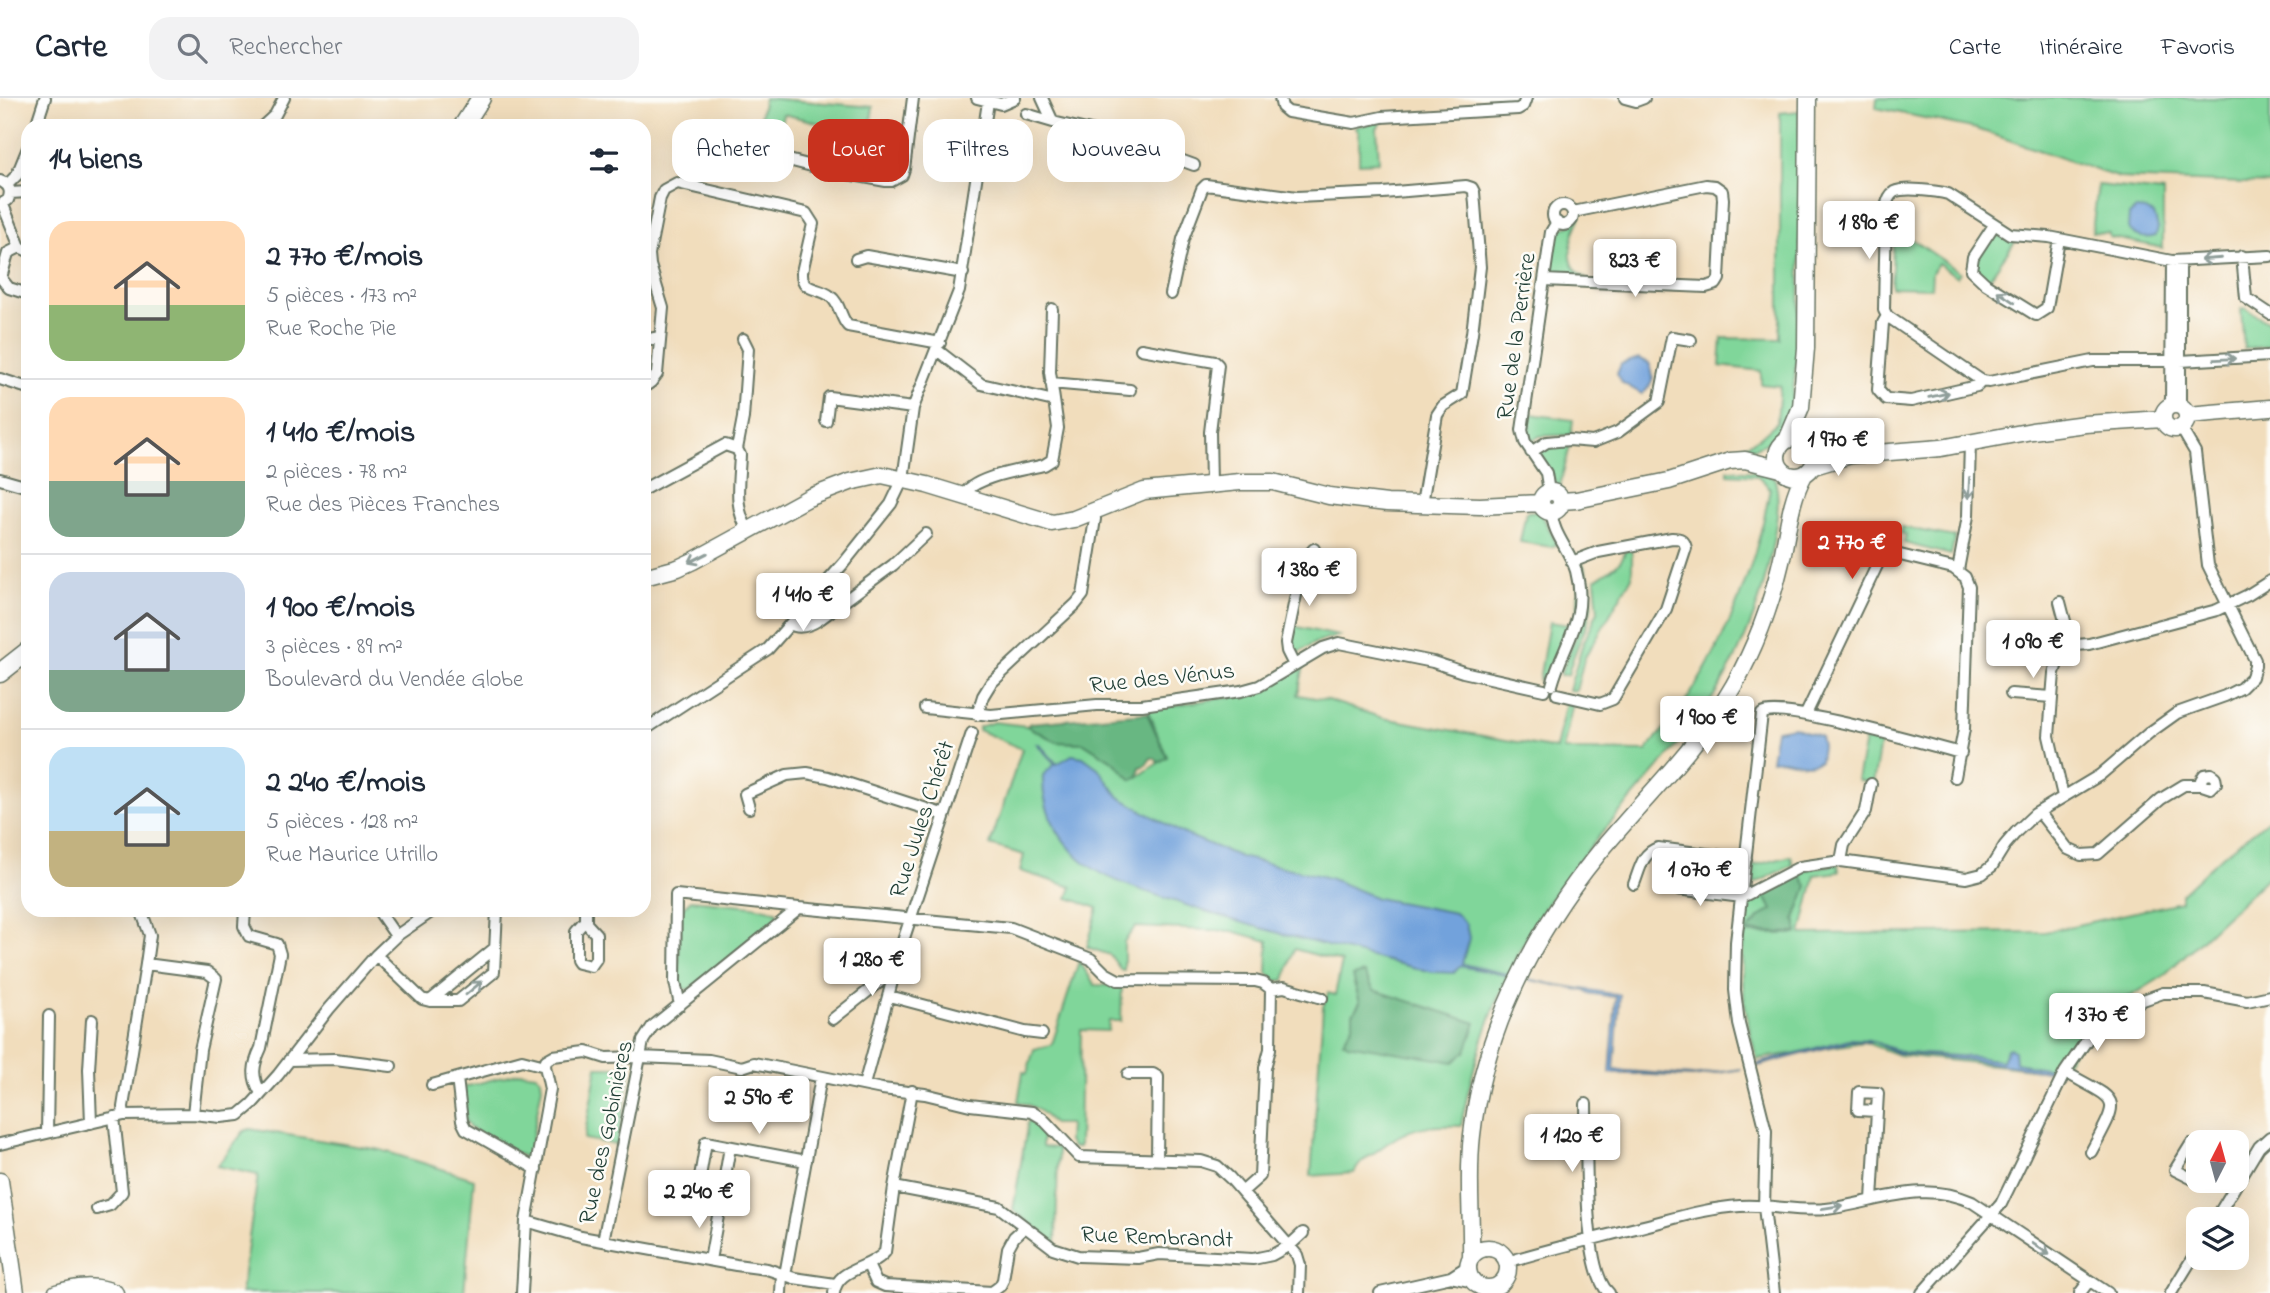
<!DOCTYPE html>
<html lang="fr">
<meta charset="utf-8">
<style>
:root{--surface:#fff;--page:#f2f2f3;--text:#1f2937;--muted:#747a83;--line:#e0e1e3;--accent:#c8321e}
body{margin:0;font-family:"Indie Flower",sans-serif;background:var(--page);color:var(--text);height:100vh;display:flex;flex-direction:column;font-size:26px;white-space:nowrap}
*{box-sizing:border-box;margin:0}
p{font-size:23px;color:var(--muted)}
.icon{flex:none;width:38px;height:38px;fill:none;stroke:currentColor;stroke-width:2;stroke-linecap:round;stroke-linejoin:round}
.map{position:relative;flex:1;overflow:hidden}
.sheet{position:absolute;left:21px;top:21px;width:630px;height:798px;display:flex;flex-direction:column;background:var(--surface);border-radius:21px;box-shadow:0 7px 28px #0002}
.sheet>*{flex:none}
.guide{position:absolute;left:672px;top:21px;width:665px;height:63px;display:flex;gap:14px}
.needle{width:46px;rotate:6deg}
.fabs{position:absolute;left:2186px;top:1032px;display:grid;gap:14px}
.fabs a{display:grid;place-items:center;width:63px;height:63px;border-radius:14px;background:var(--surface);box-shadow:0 7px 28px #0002;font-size:35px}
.price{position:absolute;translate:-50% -60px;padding:0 16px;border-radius:7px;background:#fff;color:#222;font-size:23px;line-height:46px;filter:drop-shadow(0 2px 4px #0008)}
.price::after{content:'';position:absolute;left:50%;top:42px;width:21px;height:16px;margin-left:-10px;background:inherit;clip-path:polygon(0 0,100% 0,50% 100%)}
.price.selected{background:var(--accent);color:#fff}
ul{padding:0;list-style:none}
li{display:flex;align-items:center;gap:21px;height:175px;padding:0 28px}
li+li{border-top:2px solid var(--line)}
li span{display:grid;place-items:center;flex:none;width:196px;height:140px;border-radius:21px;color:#555}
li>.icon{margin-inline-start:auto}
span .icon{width:84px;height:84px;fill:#fffc;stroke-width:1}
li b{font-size:30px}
h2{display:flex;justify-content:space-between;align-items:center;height:84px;padding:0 28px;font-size:30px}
.pill{padding:0 24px;border-radius:21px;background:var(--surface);box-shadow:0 7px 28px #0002;font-size:24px;line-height:63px}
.pill.selected{background:var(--accent);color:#fff}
header{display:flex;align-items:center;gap:42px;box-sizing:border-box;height:98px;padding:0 35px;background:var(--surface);border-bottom:2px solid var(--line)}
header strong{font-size:33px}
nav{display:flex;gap:38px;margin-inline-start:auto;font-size:24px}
.search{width:490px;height:63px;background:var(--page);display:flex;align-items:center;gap:18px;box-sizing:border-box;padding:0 24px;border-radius:21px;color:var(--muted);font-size:26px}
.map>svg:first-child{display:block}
.green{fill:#80d69a;stroke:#508a67;stroke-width:2;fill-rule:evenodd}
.forest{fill:#68b782;stroke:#447a5b;stroke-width:2}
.water{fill:#72a2dc;stroke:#487088;stroke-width:2}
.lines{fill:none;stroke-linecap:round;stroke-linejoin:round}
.street-casing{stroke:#687564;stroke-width:14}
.secondary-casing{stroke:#687564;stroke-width:19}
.primary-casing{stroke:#687564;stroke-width:21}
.street{stroke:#fff;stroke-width:10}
.secondary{stroke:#fff;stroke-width:16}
.primary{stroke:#fff;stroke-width:18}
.oneway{stroke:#8f9e9a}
.labels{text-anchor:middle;stroke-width:5;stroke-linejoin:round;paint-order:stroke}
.street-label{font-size:24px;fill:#1f3d34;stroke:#fdfcf7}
</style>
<header>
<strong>Carte</strong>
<div class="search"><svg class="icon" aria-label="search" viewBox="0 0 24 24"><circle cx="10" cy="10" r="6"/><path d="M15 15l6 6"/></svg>Rechercher</div>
<nav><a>Carte</a><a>Itinéraire</a><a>Favoris</a></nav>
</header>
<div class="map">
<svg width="2270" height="1195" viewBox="0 0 2270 1195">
<rect width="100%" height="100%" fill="#fdfcf7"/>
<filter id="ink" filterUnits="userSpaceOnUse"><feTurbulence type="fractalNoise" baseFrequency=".0143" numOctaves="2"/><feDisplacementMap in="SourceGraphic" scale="14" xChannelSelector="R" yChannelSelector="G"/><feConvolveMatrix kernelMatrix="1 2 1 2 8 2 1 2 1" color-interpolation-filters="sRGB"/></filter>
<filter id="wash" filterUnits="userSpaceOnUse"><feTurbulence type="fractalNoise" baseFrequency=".00686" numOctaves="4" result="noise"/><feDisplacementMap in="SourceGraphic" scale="28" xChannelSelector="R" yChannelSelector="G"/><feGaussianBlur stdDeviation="1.57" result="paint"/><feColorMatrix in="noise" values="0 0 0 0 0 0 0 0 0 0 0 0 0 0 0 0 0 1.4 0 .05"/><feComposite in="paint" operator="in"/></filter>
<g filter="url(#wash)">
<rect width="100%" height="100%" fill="#f1ddbc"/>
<path class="green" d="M764,0L873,9L869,37L783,16L776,48L759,24Z
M1877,0H2270V86L2119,80L1977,31L1876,10Z
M1799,13C1799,116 1805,222 1789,323C1776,345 1756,351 1732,355L1731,353L1758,341L1777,324L1780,288L1761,286V273L1720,268L1722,240L1780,241V15Z
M1384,22L1377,30L1379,64L1359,65V34L1355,29Z
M2098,87L2163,94V150L2109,139V135L2092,134Z
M1578,118H1581C1572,137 1561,168 1586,180L1550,177L1556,139L1554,137L1557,132L1571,128Z
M1894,129L1960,174L1957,179L1938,165L1932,175L1931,190L1891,189Z
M1993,134L2003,140L2016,142L1989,181L1975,170V161Z
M2245,210L2270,225V248L2244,251L2241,211Z
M1531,316L1573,322L1571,337L1540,338L1532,342L1529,333Z
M1570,346C1568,361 1561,377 1560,391L1539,359V354L1547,349Z
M1728,372L1763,374L1775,381C1781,404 1776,426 1772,449C1762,509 1736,569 1700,618C1653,682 1594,737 1549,803C1503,872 1476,947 1461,1028C1423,1027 1409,1028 1378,1052C1367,1060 1360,1063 1354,1075L1311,1078L1323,909L1328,895L1335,897L1342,864L1294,851L1285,882L1276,883L1267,875L1268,843L1232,833L1135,829L1124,844V872H1121L1110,857L1087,849L1098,810L1068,800L1072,789L1020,773L1024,757L990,747L1022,651L978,632L979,629L994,624L1027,628L1057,644L1084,645L1114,664L1133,682L1167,659L1147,611L1256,595L1304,567L1298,597L1327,602L1383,620L1556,651L1566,603L1573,604L1563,652L1646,653C1660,635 1677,617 1690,597C1729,536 1758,462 1770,390L1758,378L1728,376ZM1354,886L1374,892L1359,946H1348L1344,943L1353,927V916L1360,904Z
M1537,413L1543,419L1557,446L1551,449L1520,444L1526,414Z
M1901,429L1955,439L1951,457L1904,445L1906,437L1901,435Z
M1630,452L1632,456V479L1584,561L1576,593L1569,592L1582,548L1598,513L1595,482C1606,473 1622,468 1625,453Z
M1582,464C1606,517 1579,529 1568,577H1560L1577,536L1579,465Z
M1549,524L1569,527L1547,577L1539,582Z
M1293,528L1338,538L1315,545L1296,556L1289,547Z
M1865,642L1880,645L1873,686L1857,682Z
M2270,720V777L2162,879L2131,898L2119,902L2096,919L2059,974L1898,957L1864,944L1757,961C1744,914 1740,885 1744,836H1797L1795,821L1807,788L1760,796L1767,802L1772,812L1760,819L1747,834L1742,833L1752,802L1760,796L1799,773L1838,766L1839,774L1815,777L1801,836L2045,834L2181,804V796L2215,764Z
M1791,758L1793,767L1752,787V768Z
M691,802L753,808L776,813L778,817L763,833L690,891H682L678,885L680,812Z
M1079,863L1095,887L1122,888L1121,923H1109L1108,933L1081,932L1079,1049L1073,1050L1068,1044L1069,1026H1053C1042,1013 1033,1007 1018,1004L1023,974L1027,975L1034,951L1051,947L1053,943Z
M597,969H625L630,975L617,1047L584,1041Z
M521,974L536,976L541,981L542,989L528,1061L470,1030L465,1022L464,989Z
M1028,1023L1042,1024V1049L1058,1050L1056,1145L1013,1112Z
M250,1031L381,1052L474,1081L464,1195H241L258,1077L217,1068L244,1033Z"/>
<path class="forest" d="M1147,615L1167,659L1158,665L1155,660H1151L1146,667L1140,669L1138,678L1132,682L1114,664L1084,645L1057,644L1027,628L1030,625Z
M1800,776L1807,788L1795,820L1797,835L1747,834L1760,819L1772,812L1767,802L1760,796Z
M1364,875L1374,892L1476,925L1466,953L1454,964L1348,946L1343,943L1353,927V916L1360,904L1353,878Z"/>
<path class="water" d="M2136,111L2145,112L2154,116L2158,130L2156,138C2145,141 2136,140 2128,130L2129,117Z
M1639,260L1649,265C1655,279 1654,286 1642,296L1621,284L1617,276L1621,266Z
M1793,629L1820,638L1822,648L1820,663C1805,671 1788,659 1771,662L1776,632Z
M1037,646H1039L1057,666L1072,657L1083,659L1098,670L1119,699L1180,734L1240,759L1329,780L1377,800L1455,815L1466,826L1469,840L1462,866L1551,886L1620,897L1614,972L1692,978L1742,971L1693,979L1610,975L1616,899L1587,895L1586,893L1460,868L1454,875L1432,874C1346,853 1259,832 1174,803C1148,794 1118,786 1094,771C1063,751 1041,715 1043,677L1055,666Z
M1849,941L1869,942L1904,955L1976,959L2002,963L2007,951L2010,950L2014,953L2015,965L2057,972L2061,975L1970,962L1897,955L1875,944L1851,943L1754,969L1753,967Z"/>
</g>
<g filter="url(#ink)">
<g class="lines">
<defs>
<path id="street" d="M977,0L1001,6L1015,0
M1042,0L1053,24L1120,40L1194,67
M1280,0L1282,9L1288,14L1354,25L1382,19L1518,11L1523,8L1526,0
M1625,0L1636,3L1644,0
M1026,16L1053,24
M36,28L45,0
M263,28L275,17L284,0
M0,83C9,86 12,93 8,102L0,107
M7,87L17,77L28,50
M690,87C707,67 712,49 742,50L831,73L886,83H891L902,77L904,71L913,0
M10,95L28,94
M3,107L20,149L28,153
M1553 117a10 10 0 1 1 20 0a10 10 0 1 1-20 0Z
M1994,127L1973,159L1971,172L1986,186L2036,217L2047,210L2059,141
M20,149L8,155L1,180L9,190L28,196
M2242,158L2246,200L2270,216
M2270,158L2172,163L2049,139L2010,136L1948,96C1937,93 1904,89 1894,94C1889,97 1887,104 1886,110L1884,212L1887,218L1982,283L1989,284L2093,263H2180L2270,258
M856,161L866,158L963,175
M1544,182L1706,189L1716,186L1719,181L1723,101L1722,93L1715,88L1706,87L1573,114
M1171,196L1183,141L1202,91L1206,87L1297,99L1383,95L1466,88L1472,90L1474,94L1480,169L1472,235L1462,296L1443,308L1437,317L1422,406
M1887,218L1883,225L1878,292L1886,301L1911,303L1977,288L1982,283
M743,241L748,251L743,320L737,351L740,357C739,384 733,411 749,433
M644,242L660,239
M1141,251L1215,264L1218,267L1210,334L1211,386
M937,252L981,286L1054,303
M0,281L28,290
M1051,285L1130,292
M644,289L651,284L657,276L663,210L650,167L649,156L660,100L664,92L677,85L806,115L813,126L802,174C801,194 819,189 830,198C840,205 840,219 848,228L940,245
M2171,307L2172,163
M2180,308V163
M826,323L829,299L913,310
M1531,354L1547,344L1569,342L1593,344L1618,334L1659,304L1672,239L1691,242
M0,381L28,389
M644,391L725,347L737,351
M1549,394L1546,375L1525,344L1522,332L1551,134L1557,124
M963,398C973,378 1023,372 1044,367L1052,362L1058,330L1050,274L1052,211
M1552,414C1552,436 1570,452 1576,473C1589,522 1563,545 1552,587
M1958,472L1968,418L1970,345
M2060,504L2066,527L2064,543
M790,526C800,532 811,527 820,521L893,467L926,436
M1294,567L1287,553L1286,545L1303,463L1314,451
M1557,596L1600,606L1613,601L1666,511L1686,450C1684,441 1680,440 1672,440L1598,454L1572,464
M2011,596L2052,599
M925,610L991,617L1097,607H1142L1241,593L1259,588L1323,550L1339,545L1433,564L1463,574L1544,592
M1806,616L1881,459L1892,455L1953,470L1965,479L1969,489L1964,631L1955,679
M977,617L983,598L991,585L1076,506L1083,497L1095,421L1093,413
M644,632L768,551L843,466L891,406L903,381L913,310L959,193L988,4
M2063,698L2049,638L2054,575L2064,543L2076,547L2089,546L2217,512L2248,497L2270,483
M749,710L745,696L787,677L807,675L828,679L945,717
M2039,714L2068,751L2081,757L2098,756L2161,701L2184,687H2202L2211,690L2216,685L2215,679L2211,676L2204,677L2201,682L2202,687
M1841,763L1844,747L1866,713L1871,686
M1634,786C1640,771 1642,755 1658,750L1746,761
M1661,789L1742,799L1800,769L1841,763L1966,780L1982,776L1992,768L2005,747L2017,733L2035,716L2100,677L2149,635L2177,615L2225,598L2241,590L2252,579L2255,568V562L2208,467L2195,354L2181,330
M141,812L150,837L146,866
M245,812L244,828L249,838L277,846L280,856L261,950C253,967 251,979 261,995
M378,812L396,838
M586,825L582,826L576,833V862L578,865L591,868L596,861V836L586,825V812
M376,857L422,901L430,903H458L494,874L497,812
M889,898L1025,934L1042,936
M430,903L495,850
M680,907L675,884L676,797L799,810
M833,921L887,878L894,877
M289,962L335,961L391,968
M2065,974C2120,1005 2122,996 2091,1054
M1128,976H1153L1158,979L1157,1061
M457,980L462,1023L466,1031L536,1071
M432,987L522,962L545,968L546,962L553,958L587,954L606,960L640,959L709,962L742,969L754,965L882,991L925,996L970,1007L1032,1014L1042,1020L1079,1059L1201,1063L1217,1068L1230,1080L1297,1157L1300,1167L1299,1195
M864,987L903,843L972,635
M1586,1006C1587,1044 1582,1172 1609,1195
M124,1017L123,1009L146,866L207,874L216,881L200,952L193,1016
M91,1025L89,971L92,922
M47,1035L49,918
M0,1046L124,1017L193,1016L221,1019L239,1017L252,1006L278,977L329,911L376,857L396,838L434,812
M730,1049L720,1107L698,1101L697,1096L706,1044L806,1063
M2198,1050L2191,1046L2175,1072L2193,1081L2198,1074
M894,1089L999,1109L1053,1150L1078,1158L1138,1160L1159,1156L1253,1161L1272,1157L1290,1147L1303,1135
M1242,1094L1260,1078L1265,970L1270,951L1271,891
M1872,1102L1878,995L1859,994L1858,1012L1876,1013
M97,1111L110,1107L122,1094L114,1019
M2215,1122L2259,1049L2270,1039
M526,1123L581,1139L736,1167L767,1171L794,1180L835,1186
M603,1143L640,959L643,943L652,929L799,810L1011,830L1091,861L1105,875L1118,882L1255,883L1263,885L1271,891L1284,889L1322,900
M710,1162L720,1107
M1507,1164C1549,1151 1593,1141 1636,1130C1670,1122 1705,1110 1740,1108C1769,1106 1797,1114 1826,1111C1878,1105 1920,1081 1972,1104L2108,1195
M868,1167L876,1184L885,1188L992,1194L1000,1188L1003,1182L1008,1150L1014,1139L1025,1129
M785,1177L821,979
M1451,1179L1474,1184
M522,1195L526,1123L550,991L545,968
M781,1195L782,1176
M834,1195C837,1169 870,1172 885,1154L894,1089L912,993
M1380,1195L1451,1179L1468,1168
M1774,1195L1764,1109L1766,1033L1739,926L1735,892L1736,844L1762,616C1778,603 1933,648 1961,655
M1922,1195L2001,1106L2065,974L2089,939L2107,920L2129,907L2163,895H2204L2247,903L2270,898
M2080,1195L2089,1183
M2171,1195L2198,1151"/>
<path id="secondary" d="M2163 319a12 12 0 1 1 24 0a12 12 0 1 1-24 0Z
M2188,317L2270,310
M1777 359a19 19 0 1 1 38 0a19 19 0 1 1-38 0Z
M1787,342L1801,309L1806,250L1808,0
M1814,368L1851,357L1941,350L2032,333L2085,326L2163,321
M1541 404a10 10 0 1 1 20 0a10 10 0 1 1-20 0Z
M1561,403L1576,402L1669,383L1730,363L1745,362L1781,371
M644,479L678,470L693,463L808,400L850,384L882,377L927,387L1052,425L1074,421L1144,393L1240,384H1273L1329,398L1387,405L1480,408L1541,405
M0,1083L16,1195
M1468 1170a20 20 0 1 1 40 0a20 20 0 1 1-40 0Z
M1471,1159C1472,1118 1467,1078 1472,1037C1483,935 1533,835 1598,756C1644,700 1698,650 1734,587C1756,548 1771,507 1781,464C1788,435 1789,404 1804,377
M56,1195C76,1189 95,1186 115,1195"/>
<path id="primary" d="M463,28L481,0
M0,575L28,553"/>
</defs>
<use href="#street" class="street-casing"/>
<use href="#secondary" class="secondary-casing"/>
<use href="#primary" class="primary-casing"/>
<use href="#street" class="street"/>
<use href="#secondary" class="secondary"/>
<use href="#primary" class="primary"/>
</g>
<defs><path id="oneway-shaft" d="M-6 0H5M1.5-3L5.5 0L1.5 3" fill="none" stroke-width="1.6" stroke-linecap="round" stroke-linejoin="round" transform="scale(1.75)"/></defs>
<g class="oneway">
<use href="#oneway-shaft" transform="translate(2211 161) rotate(176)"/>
<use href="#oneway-shaft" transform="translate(2006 199) rotate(-146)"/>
<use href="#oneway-shaft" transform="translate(2225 261) rotate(-3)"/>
<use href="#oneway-shaft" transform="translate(1939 297) rotate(-13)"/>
<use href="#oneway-shaft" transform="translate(1969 390) rotate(93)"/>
<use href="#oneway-shaft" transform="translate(698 460) rotate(153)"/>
<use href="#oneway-shaft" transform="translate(474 890) rotate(-40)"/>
<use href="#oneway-shaft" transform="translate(1832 1109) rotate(-9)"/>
<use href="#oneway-shaft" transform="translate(2041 1151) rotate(34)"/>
</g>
</g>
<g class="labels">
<g class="street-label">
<text transform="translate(1515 238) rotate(-82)" y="8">Rue de la Perrière</text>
<text transform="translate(1162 579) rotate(-6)" y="8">Rue des Vénus</text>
<text transform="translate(921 721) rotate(-72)" y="8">Rue Jules Chérêt</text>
<text transform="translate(605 1034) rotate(-78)" y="8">Rue des Gobinières</text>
<text transform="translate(1157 1138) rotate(2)" y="8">Rue Rembrandt</text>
</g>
</g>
</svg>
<div class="fabs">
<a><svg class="needle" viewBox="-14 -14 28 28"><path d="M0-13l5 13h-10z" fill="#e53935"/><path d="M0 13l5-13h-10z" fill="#747a83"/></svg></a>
<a><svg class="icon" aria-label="layers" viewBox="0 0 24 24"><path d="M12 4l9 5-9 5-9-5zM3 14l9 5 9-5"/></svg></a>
</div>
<b class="price" style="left:1869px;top:163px">1 890 €</b>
<b class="price" style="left:1635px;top:201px">823 €</b>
<b class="price" style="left:1838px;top:380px">1 970 €</b>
<b class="price selected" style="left:1852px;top:483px">2 770 €</b>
<b class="price" style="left:1309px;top:510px">1 380 €</b>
<b class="price" style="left:803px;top:535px">1 410 €</b>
<b class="price" style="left:2033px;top:582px">1 090 €</b>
<b class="price" style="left:1707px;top:658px">1 900 €</b>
<b class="price" style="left:1700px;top:810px">1 070 €</b>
<b class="price" style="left:872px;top:900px">1 280 €</b>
<b class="price" style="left:2097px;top:955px">1 370 €</b>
<b class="price" style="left:759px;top:1038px">2 590 €</b>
<b class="price" style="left:1572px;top:1076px">1 120 €</b>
<b class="price" style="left:699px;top:1132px">2 240 €</b>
<div class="guide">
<a class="pill">Acheter</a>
<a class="pill selected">Louer</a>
<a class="pill">Filtres</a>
<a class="pill">Nouveau</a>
</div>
<section class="sheet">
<h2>14 biens<svg class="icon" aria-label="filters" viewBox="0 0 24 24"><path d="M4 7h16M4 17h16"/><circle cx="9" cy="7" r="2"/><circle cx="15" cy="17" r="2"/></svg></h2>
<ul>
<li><span style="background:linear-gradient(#ffd9b3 60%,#8fb573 0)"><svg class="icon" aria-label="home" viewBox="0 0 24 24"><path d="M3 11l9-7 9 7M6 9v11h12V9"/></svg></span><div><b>2 770 €/mois</b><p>5 pièces · 173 m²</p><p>Rue Roche Pie</p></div></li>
<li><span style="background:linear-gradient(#ffd9b3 60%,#7fa58c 0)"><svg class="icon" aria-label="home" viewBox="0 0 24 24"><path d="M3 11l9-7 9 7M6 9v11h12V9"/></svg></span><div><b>1 410 €/mois</b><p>2 pièces · 78 m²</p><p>Rue des Pièces Franches</p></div></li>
<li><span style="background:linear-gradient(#c9d6e8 70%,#7fa58c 0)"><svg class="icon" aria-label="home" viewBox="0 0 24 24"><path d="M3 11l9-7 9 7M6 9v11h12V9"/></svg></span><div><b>1 900 €/mois</b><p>3 pièces · 89 m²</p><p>Boulevard du Vendée Globe</p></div></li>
<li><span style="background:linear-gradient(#bfe0f5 60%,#c2b280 0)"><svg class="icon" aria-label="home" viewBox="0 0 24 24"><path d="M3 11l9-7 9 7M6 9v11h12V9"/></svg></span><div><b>2 240 €/mois</b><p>5 pièces · 128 m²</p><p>Rue Maurice Utrillo</p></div></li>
</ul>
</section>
</div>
